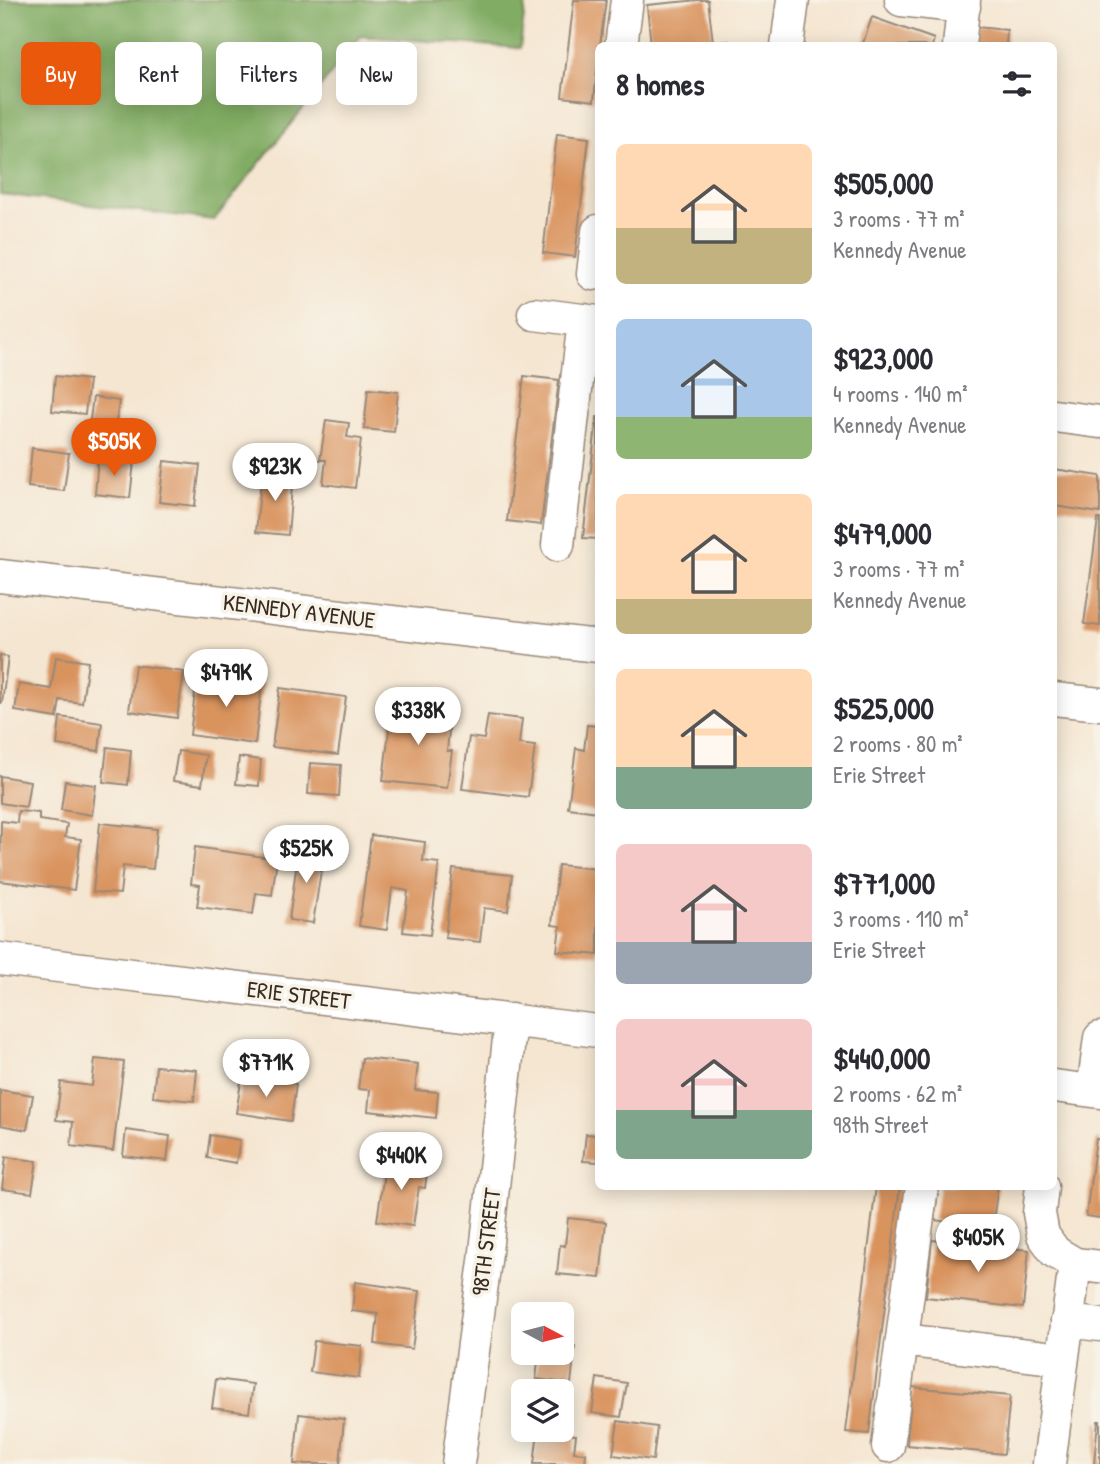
<!DOCTYPE html>
<meta charset="utf-8">
<style>
:root{--surface:#fff;--page:#f2f2f3;--text:#2b2b33;--muted:#7c7c81;--accent:#ea580c}
body{margin:0;font-family:"Patrick Hand",sans-serif;background:var(--page);color:var(--text);height:100vh;display:flex;flex-direction:column;font-size:26px;white-space:nowrap}
*{box-sizing:border-box;margin:0}
p{font-size:23px;color:var(--muted)}
.icon{flex:none;width:38px;height:38px;fill:none;stroke:currentColor;stroke-width:2;stroke-linecap:round;stroke-linejoin:round}
.map{position:relative;flex:1;overflow:hidden}
.panel{position:absolute;left:595px;top:42px;width:462px;height:1148px;display:flex;flex-direction:column;background:var(--surface);border-radius:10px;box-shadow:0 4px 18px #0003}
.panel>*{flex:none}
.top-card{position:absolute;left:21px;top:42px;width:469px;height:63px;display:flex;gap:14px}
.needle{width:46px;rotate:97deg}
.buttons{position:absolute;left:511px;top:1302px;display:grid;gap:14px}
.buttons a{display:grid;place-items:center;width:63px;height:63px;border-radius:10px;background:var(--surface);box-shadow:0 4px 18px #0003;font-size:35px}
.price{position:absolute;translate:-50% -60px;padding:0 16px;border-radius:24px;background:#fff;color:#222;font-size:23px;line-height:46px;filter:drop-shadow(0 2px 4px #0008)}
.price::after{content:'';position:absolute;left:50%;top:42px;width:21px;height:16px;margin-left:-10px;background:inherit;clip-path:polygon(0 0,100% 0,50% 100%)}
.price.on{background:var(--accent);color:#fff}
ul{padding:0;list-style:none}
li{display:flex;align-items:center;gap:21px;height:175px;padding:0 21px}
li span{display:grid;place-items:center;flex:none;width:196px;height:140px;border-radius:10px;color:#555}
li>.icon{margin-inline-start:auto}
span .icon{width:84px;height:84px;fill:#fffc;stroke-width:1}
li b{font-size:30px}
h2{display:flex;justify-content:space-between;align-items:center;height:84px;padding:0 21px;font-size:30px}
.pill{padding:0 24px;border-radius:10px;background:var(--surface);box-shadow:0 4px 18px #0003;font-size:24px;line-height:63px}
.pill.on{background:var(--accent);color:#fff}
.map>svg:first-child{display:block}
.forest{fill:#81ac64;stroke:#5e6b41;stroke-width:2}
.building{fill:#d9935d}
.lines{fill:none;stroke-linecap:round;stroke-linejoin:round}
.minor-casing{stroke:#988878;stroke-width:35}
.minor{stroke:#fff;stroke-width:32}
.labels{text-anchor:middle;stroke-width:7;stroke-linejoin:round;paint-order:stroke}
.street-label{font-size:23px;fill:#3b2a1e;stroke:#f7f3e8}
</style>
<div class="map">
<svg width="1100" height="1464" viewBox="0 0 1100 1464">
<rect width="100%" height="100%" fill="#f7f3e8"/>
<filter id="ink" filterUnits="userSpaceOnUse"><feTurbulence type="fractalNoise" baseFrequency=".0143" numOctaves="2"/><feDisplacementMap in="SourceGraphic" scale="14" xChannelSelector="R" yChannelSelector="G"/><feConvolveMatrix kernelMatrix="1 2 1 2 8 2 1 2 1" color-interpolation-filters="sRGB"/></filter>
<filter id="wash" filterUnits="userSpaceOnUse"><feTurbulence type="fractalNoise" baseFrequency=".00686" numOctaves="4" result="noise"/><feDisplacementMap in="SourceGraphic" scale="28" xChannelSelector="R" yChannelSelector="G"/><feGaussianBlur stdDeviation="1.57" result="paint"/><feColorMatrix in="noise" values="0 0 0 0 0 0 0 0 0 0 0 0 0 0 0 0 0 1.4 0 .05"/><feComposite in="paint" operator="in"/></filter>
<g filter="url(#wash)">
<rect width="100%" height="100%" fill="#f5e6d1"/>
<path class="forest" d="M0,0H526L520,48L361,36L214,220L0,194Z"/>
<g id="blocks">
<path class="building" d="M574,0H606L600,46H598V60L594,101L562,97Z
M699,0H708L713,42L729,41V46H651L647,5Z
M872,17L934,39L932,46H862Z
M976,27L1007,30L1006,46H974Z
M557,134L589,138L575,257L543,253Z
M55,376L89,380L85,414L52,411Z
M524,376L559,380L541,525L507,521Z
M368,389L398,392L394,432L364,429Z
M93,397L119,401L115,431L89,427Z
M597,417H598V539L583,538Z
M326,420L349,423L347,437L361,439L355,488L323,484L326,460H320Z
M32,448L69,453L64,491L28,487Z
M98,458L134,462L130,498L95,494Z
M164,461L200,465L195,506L159,502Z
M1054,469L1100,476V513L1054,506Z
M262,471L293,474L288,535L256,532Z
M1098,519H1100V626L1084,624Z
M0,655L8,657L2,703H0Z
M56,657L88,662L82,703L60,700L57,718L15,711L19,684L51,689Z
M135,665L184,672L177,718L129,711Z
M197,675L262,684L255,744L190,735Z
M280,688L346,697L338,755L272,747Z
M392,704L451,711L447,751H452L447,788L383,781Z
M488,715L522,719L519,744L535,746L528,797L462,789L469,737L484,739Z
M60,717L102,723L99,751L57,745Z
M587,725L598,726V812L568,808L576,748L584,750Z
M107,747L131,750L128,785L103,782Z
M178,751L206,755L202,785L173,781Z
M239,757L261,760L259,786L236,784Z
M310,763L341,765L339,796L308,794Z
M0,776L30,781L26,807L0,803Z
M65,781L96,785L92,815L61,810Z
M18,811L39,813V820L67,824L65,837L81,839L74,890L0,881L1,821L17,823Z
M100,823L157,829L153,869L123,866L120,894L93,892Z
M371,835L425,842L423,861L439,863L430,935L403,932L408,891L392,888L387,930L359,926Z
M195,847L277,859L272,895L256,893L253,914L197,907L200,885L191,884Z
M299,847L324,851L313,923L289,920Z
M558,865L598,869V955L557,951L560,926L552,925Z
M453,869L512,875L508,911L484,908L480,942L445,938Z
M362,1058L418,1064L415,1090L438,1092L436,1118L368,1111L370,1090L358,1089Z
M95,1059L124,1062L113,1151L71,1146L73,1122L56,1120L61,1082L92,1086Z
M156,1066L197,1070L194,1101L153,1097Z
M242,1076L296,1084L291,1121L236,1113Z
M0,1090L33,1095L27,1130L0,1125Z
M126,1130L170,1136L167,1161L123,1156Z
M586,1134L598,1135V1162L583,1161Z
M210,1135L240,1140L236,1163L207,1158Z
M1096,1139H1100V1218L1086,1216Z
M6,1157L37,1161L32,1193L2,1189Z
M386,1159L428,1165L425,1188L419,1187L413,1226L377,1221Z
M876,1186H900L869,1434L846,1432Z
M939,1186H998L992,1228L934,1220Z
M568,1218L606,1222L600,1278L557,1274L560,1245L565,1246Z
M932,1240L1029,1250L1023,1308L926,1297Z
M355,1282L420,1291L412,1349L375,1344L378,1314L352,1311Z
M314,1341L362,1346L359,1378L310,1372Z
M562,1344L575,1346L571,1384L536,1379L539,1353H562Z
M597,1378L627,1383L621,1417L592,1413Z
M216,1379L253,1384L249,1413L212,1408Z
M912,1387L1010,1396L1004,1454L907,1445Z
M299,1414L344,1419L340,1464H294Z
M618,1421L657,1427L653,1460L613,1455Z
M1098,1421H1100V1464H1094Z
M538,1431L576,1435L574,1452L586,1453L585,1464H534Z"/>
</g>
</g>
<g filter="url(#ink)">
<use href="#blocks" fill-opacity="0" stroke="#988878" stroke-width="2"/>
<g class="lines">
<defs>
<path id="minor" d="M901,0L964,7
M621,46L627,0
M787,46L793,0
M959,46L964,0
M593,274L598,231
M534,314L598,322
M1054,416L1100,422
M558,545L584,320
M0,576L598,646
M1054,699L1100,704
M0,959L598,1031
M1054,1086L1100,1092
M1093,1091L1100,1038
M1042,1186L1039,1213L1043,1235L1055,1252L1075,1264L1100,1267
M1067,1321L1100,1325
M902,1340L1062,1359
M888,1446L922,1186
M458,1464L485,1261L511,1020
M1049,1464L1075,1264"/>
</defs>
<use href="#minor" class="minor-casing"/>
<use href="#minor" class="minor"/>
</g>
</g>
<g class="labels">
<g class="street-label">
<text transform="translate(299 611) rotate(7)" y="8">KENNEDY AVENUE</text>
<text transform="translate(299 995) rotate(7)" y="8">ERIE STREET</text>
<text transform="translate(486 1242) rotate(-83)" y="8">98TH STREET</text>
</g>
</g>
</svg>
<div class="buttons">
<a><svg class="needle" viewBox="-14 -14 28 28"><path d="M0-13l5 13h-10z" fill="#e53935"/><path d="M0 13l5-13h-10z" fill="#7c7c81"/></svg></a>
<a><svg class="icon" aria-label="layers" viewBox="0 0 24 24"><path d="M12 4l9 5-9 5-9-5zM3 14l9 5 9-5"/></svg></a>
</div>
<b class="price on" style="left:114px;top:478px">$505K</b>
<b class="price" style="left:275px;top:503px">$923K</b>
<b class="price" style="left:226px;top:709px">$479K</b>
<b class="price" style="left:418px;top:747px">$338K</b>
<b class="price" style="left:306px;top:885px">$525K</b>
<b class="price" style="left:266px;top:1099px">$771K</b>
<b class="price" style="left:401px;top:1192px">$440K</b>
<b class="price" style="left:978px;top:1274px">$405K</b>
<div class="top-card">
<a class="pill on">Buy</a>
<a class="pill">Rent</a>
<a class="pill">Filters</a>
<a class="pill">New</a>
</div>
<section class="panel">
<h2>8 homes<svg class="icon" aria-label="filters" viewBox="0 0 24 24"><path d="M4 7h16M4 17h16"/><circle cx="9" cy="7" r="2"/><circle cx="15" cy="17" r="2"/></svg></h2>
<ul>
<li><span style="background:linear-gradient(#ffd9b3 60%,#c2b280 0)"><svg class="icon" aria-label="home" viewBox="0 0 24 24"><path d="M3 11l9-7 9 7M6 9v11h12V9"/></svg></span><div><b>$505,000</b><p>3 rooms · 77 m²</p><p>Kennedy Avenue</p></div></li>
<li><span style="background:linear-gradient(#a9c7e8 70%,#8fb573 0)"><svg class="icon" aria-label="home" viewBox="0 0 24 24"><path d="M3 11l9-7 9 7M6 9v11h12V9"/></svg></span><div><b>$923,000</b><p>4 rooms · 140 m²</p><p>Kennedy Avenue</p></div></li>
<li><span style="background:linear-gradient(#ffd9b3 75%,#c2b280 0)"><svg class="icon" aria-label="home" viewBox="0 0 24 24"><path d="M3 11l9-7 9 7M6 9v11h12V9"/></svg></span><div><b>$479,000</b><p>3 rooms · 77 m²</p><p>Kennedy Avenue</p></div></li>
<li><span style="background:linear-gradient(#ffd9b3 70%,#7fa58c 0)"><svg class="icon" aria-label="home" viewBox="0 0 24 24"><path d="M3 11l9-7 9 7M6 9v11h12V9"/></svg></span><div><b>$525,000</b><p>2 rooms · 80 m²</p><p>Erie Street</p></div></li>
<li><span style="background:linear-gradient(#f6c9c9 70%,#9aa5b1 0)"><svg class="icon" aria-label="home" viewBox="0 0 24 24"><path d="M3 11l9-7 9 7M6 9v11h12V9"/></svg></span><div><b>$771,000</b><p>3 rooms · 110 m²</p><p>Erie Street</p></div></li>
<li><span style="background:linear-gradient(#f6c9c9 65%,#7fa58c 0)"><svg class="icon" aria-label="home" viewBox="0 0 24 24"><path d="M3 11l9-7 9 7M6 9v11h12V9"/></svg></span><div><b>$440,000</b><p>2 rooms · 62 m²</p><p>98th Street</p></div></li>
</ul>
</section>
</div>
